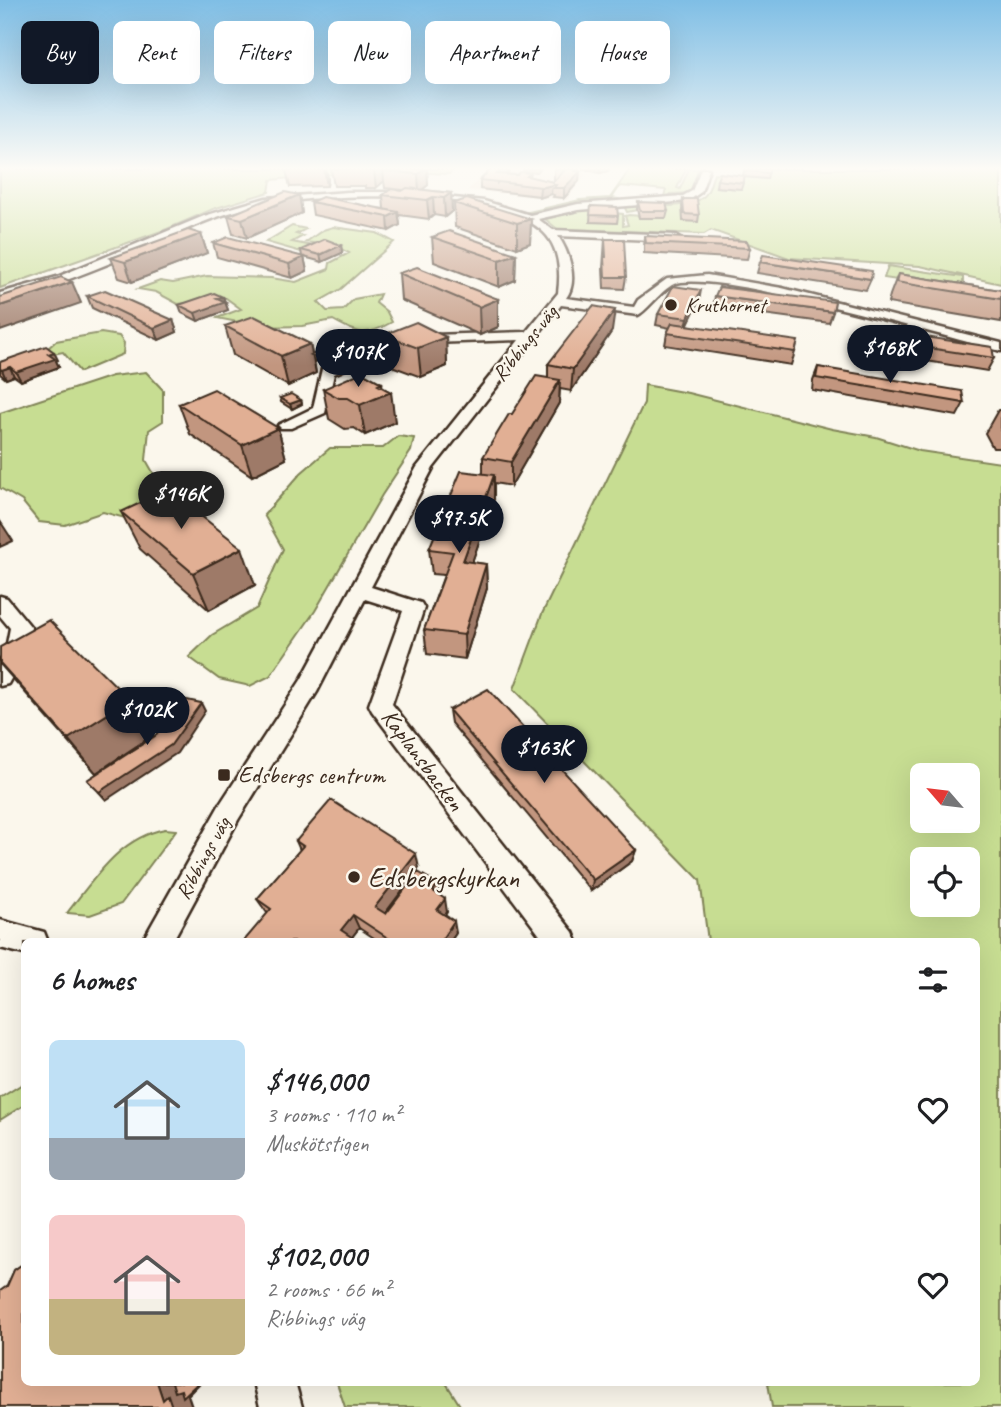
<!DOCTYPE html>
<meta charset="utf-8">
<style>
:root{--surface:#fff;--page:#f2f2f2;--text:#202124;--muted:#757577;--accent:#111827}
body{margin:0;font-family:Caveat,sans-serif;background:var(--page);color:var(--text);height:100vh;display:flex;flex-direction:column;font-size:26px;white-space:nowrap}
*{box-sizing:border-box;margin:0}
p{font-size:23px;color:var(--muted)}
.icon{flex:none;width:38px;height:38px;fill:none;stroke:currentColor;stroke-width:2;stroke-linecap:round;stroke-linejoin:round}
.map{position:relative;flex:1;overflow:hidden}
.side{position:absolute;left:21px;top:938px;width:959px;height:448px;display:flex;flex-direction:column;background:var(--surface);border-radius:10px;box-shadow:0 7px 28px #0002}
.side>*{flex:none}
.guide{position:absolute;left:21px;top:21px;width:959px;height:63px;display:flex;gap:14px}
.needle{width:46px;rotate:298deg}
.controls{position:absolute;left:910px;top:763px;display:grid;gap:14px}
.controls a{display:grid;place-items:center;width:70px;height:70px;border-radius:10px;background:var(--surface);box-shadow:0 7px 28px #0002;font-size:35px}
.price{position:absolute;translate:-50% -60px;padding:0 16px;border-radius:24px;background:var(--accent);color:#fff;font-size:23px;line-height:46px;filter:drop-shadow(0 2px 4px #0008)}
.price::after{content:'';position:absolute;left:50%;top:42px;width:21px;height:16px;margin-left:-10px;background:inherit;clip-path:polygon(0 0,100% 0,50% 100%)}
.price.active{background:#222;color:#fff}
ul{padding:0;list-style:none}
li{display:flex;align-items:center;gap:21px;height:175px;padding:0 28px}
li span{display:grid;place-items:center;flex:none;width:196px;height:140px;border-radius:10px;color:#555}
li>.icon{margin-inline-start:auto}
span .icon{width:84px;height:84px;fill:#fffc;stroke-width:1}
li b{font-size:30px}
h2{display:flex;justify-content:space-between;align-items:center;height:84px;padding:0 28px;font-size:30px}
.pill{padding:0 24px;border-radius:10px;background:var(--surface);box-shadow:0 7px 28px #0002;font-size:24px;line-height:63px}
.pill.active{background:var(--accent);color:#fff}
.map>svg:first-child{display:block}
.built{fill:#f3e1d2}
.green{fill:#c7dd92;stroke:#818458;stroke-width:2;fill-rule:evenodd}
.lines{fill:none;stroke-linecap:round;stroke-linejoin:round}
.street-casing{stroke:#3b2a1e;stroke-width:5}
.street{fill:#fbf7ec;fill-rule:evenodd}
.wall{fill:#c2967f;stroke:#3b2a1e;stroke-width:2}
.shaded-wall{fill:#9e7a68;stroke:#3b2a1e;stroke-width:2}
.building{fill:#e1af94;stroke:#3b2a1e;stroke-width:2}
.poi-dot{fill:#3b2a1e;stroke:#fbf7ec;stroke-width:2.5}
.labels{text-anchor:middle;stroke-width:5;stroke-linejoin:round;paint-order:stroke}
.far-poi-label{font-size:21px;fill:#3b2a1e;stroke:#fbf7ec;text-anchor:start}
.far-street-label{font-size:21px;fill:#3b2a1e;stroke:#fbf7ec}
.street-label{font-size:24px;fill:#3b2a1e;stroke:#fbf7ec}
.poi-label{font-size:24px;fill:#3b2a1e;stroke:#fbf7ec;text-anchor:start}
.near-poi-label{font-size:28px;fill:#3b2a1e;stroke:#fbf7ec;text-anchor:start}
</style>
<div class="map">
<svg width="1001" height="1407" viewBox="0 0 1001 1407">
<rect width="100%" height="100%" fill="#fbf7ec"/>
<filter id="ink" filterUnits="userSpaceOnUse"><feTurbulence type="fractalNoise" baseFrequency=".0143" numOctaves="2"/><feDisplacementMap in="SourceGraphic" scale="14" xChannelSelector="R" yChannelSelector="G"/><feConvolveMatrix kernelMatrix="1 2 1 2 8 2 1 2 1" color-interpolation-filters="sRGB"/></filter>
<g filter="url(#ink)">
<path class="built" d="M489,169H546L586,174L567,200L468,190Z"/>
<path class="green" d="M0,169H455L449,174L376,170L271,180L269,192L213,209L167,229L0,288Z
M630,169H686L677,188L680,189L689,169H698L691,193L669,194L687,196L663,199L666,190L620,186L612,198L618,199L615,202L582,204L535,214L529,212L580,200L610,198Z
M744,169H1001V284L920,266L789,258L711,230L704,234L571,229L569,231H560L545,219L578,211L620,206L614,207V213L623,214V226L628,225L625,216L629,215L666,218L637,210L627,212L624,206C643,205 694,211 706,194C710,189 712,179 714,173L726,174L716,187L740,189L742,177L767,179Z
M292,226L306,229L296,234L303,236L292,242L313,246L301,252L266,242Z
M333,227L377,233L394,242L341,289L318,302L327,311L343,310L354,299L380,294L376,303L387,312L392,322C366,337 358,334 333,320L302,326L263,327L217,318L241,309L226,298L178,304L156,292L138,289L160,281L173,283L207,276L271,278L296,282L329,269L330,263L349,253L335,246L306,242L323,230Z
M888,266L963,277V290L884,278Z
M101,333L119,336L124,343L123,354L80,372L63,352L53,354L47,349L56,341Z
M146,372L163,390V421L149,430L146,460L167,497L125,518L103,512L65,525L39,522L22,501L0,488V413L112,376Z
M645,385L688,393L832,429L876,437L920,451L1001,463V1407H772L768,1383L976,1382V942L708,941L700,880L514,689L542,614L644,403ZM922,775H968V821H922ZM922,859H968V905H922Z
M398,436L414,438L411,451L382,495L315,611L270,676L250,686L219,679L189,657L212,635L257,608L283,549L264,515L301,473L330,448H383Z
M165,829L176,830L121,904L90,915L67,913C95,878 119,838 165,829Z
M24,1083V1105L0,1120V1098Z
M337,1383H446L461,1407H345Z"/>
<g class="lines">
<defs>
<path id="street" d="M701,169H709L701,192L688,201L578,210L538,219L553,230L676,235L681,238L676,241L558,236C569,252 579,281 566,298L634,307L638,300L667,279L707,275L782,288L1001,343V351C946,337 713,268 674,284C661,290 647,311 638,315L561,305L433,468L371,587L421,603L424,608L392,704L573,932L577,942H545L372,711L369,705L403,611L365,599L317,692L238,820L172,942H142L220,804L301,680L417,467L519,340L403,344L334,374L325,413L291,428H281L278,425L313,408L322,369L401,336L526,332L558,293C561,270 559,244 540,229C488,186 308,192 243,209C203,219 164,240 125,257C84,274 43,290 0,301V293L57,277L204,216L266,198L348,192H395L484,201L530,215L578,204L683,196L692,191Z
M0,596L7,598L31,627L28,649L8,684L0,686V659L6,649L10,628L0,616Z
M0,920L44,932L48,942H24V954L0,948Z
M254,1382H295L302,1407H260Z"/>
</defs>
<use href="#street" class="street-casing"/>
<use href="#street" class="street"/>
</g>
<path class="wall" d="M326,169L328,179L327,186L290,187L286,170Z
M331,169H383V171L427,169L428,185L422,190L451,193L452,211L445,217L434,215L429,219L399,215L400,225L389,231L313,215L311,202L384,209L383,195L403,190L385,188L384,181L376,188H365V186H334Z
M523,169H540L537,172L523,171Z
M554,169H579V181L564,198L553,197L554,195L551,194L539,198V196L480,189V180L508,172L506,174L517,175L531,173L530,177L553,182L556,179H554Z
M582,169H609L608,171L600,173Z
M744,169H769L767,179L745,177L741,189L716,187L717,180L743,176Z
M299,195L302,213L247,238L233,234L228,216Z
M683,199L699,215L698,222L683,221L682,206Z
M638,202L668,211L666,218H639L637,209Z
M454,203L531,219L530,243L517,248L455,227Z
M591,206L618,216L617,223L590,222Z
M201,234L207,253L132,282L119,278L111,258Z
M645,236L750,248L747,259L644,253V246Z
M432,237L516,254L515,280L499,287L434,262Z
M605,239L626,277L624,289L604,288L603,268Z
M213,243L302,257L301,250L341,245L342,253L322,262L304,257L307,271L292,278L217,257Z
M760,262L871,279L866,290L757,273Z
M399,273L498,299V327L480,335L401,300Z
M898,274L1001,290V322L888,303L890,295Z
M87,296L173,320L177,332L159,340L92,308Z
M715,296L833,312L829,323L713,307Z
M223,297L228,310L198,321L182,313L179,305Z
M699,301L687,325L795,352L791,365L665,345L667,333L670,328L656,325L658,314Z
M225,326L310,344L312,355L334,361L324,365L314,360L316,373L288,386L233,355Z
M858,327L994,358L987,371L852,349L853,339Z
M612,331L571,391L560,389L559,403L511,486L494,483V499L472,562L486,564L487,588L465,659L427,654L424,630L444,575L432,574L429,549L483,474V457L548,378V364Z
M383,335L446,337L447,366L421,377L386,364Z
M58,360L56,361L59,367L21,381L14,376L6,379L0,374V362Z
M818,367L964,403L957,416L812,390L813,380Z
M383,387L395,422L365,435L354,428L345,429L329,419L323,389Z
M280,398L301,400L302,404L292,409L281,402Z
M179,404L278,428L286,459L252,476L190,434Z
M998,410H1001V448H993L985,433Z
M121,512L255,585L209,610L140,549Z
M0,664L153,735L96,773Z
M449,710L636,850L632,861L591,891L451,723Z
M296,841L419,868L385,913L386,914L440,895L447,912L445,915L456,933L450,942H380L359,928L352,937L267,913L257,899L300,850Z"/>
<path class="shaded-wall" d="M324,169H326L328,179L327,186Z
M377,169H383L384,181L376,188L374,171Z
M426,169H427L428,185L419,192L418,174Z
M502,169H508V172L497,183V174Z
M577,169H579V173L580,172L579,181L564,198V188Z
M600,169H609L608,171L600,173Z
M552,185L551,194L539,198L540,188Z
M451,193L452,211L445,217L444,198Z
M299,195L302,213L247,238L242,219Z
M433,197L434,215L429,219L427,200Z
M398,212L400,225L389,231L388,217Z
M531,219L530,243L517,248V223Z
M201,234L207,253L132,282L125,262Z
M341,245L342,253L322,262L320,255Z
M516,254L515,280L499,287V260Z
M304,257L307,271L292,278L289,264Z
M72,282L81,303L0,331V306Z
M701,290L699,301L685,330L688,318Z
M223,297L228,310L198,321L195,313L217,298Z
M498,299V327L480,335L479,307Z
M615,310L612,331L571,391L573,369Z
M173,320L177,332L159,340L154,328Z
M446,337L447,366L421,377L418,348Z
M310,344L316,373L288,386L281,356Z
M54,352L58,360L56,361L59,367L21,381L16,372L48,354Z
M333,356L334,361L324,365L323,361Z
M10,367L14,376L6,379L2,370Z
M560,380L559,403L511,486V462Z
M382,383L384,395L391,392L395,422L365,435L360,405L378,385Z
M301,400L302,404L292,409L290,404Z
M278,428L286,459L252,476L242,445Z
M494,475V499L464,585L463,561Z
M0,521L13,541L0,547Z
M242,548L255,585L209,610L193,573Z
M486,564L487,588L465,659L464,635Z
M130,700L153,735L96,773L68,739Z
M201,703L205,711L177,753L106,800L99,792Z
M636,850L632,861L591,891L593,880Z
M416,854L419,868L380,920L375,907Z
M438,884L440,898L433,891Z
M445,899L447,912L440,923L437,910Z
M353,915L359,928L348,942L341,930Z
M454,921L456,933L450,942H440Z
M157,1382H177L186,1388L201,1382L188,1395L192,1407H172L163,1400Z"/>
<path class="building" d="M286,169H317L286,170Z
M364,169H377L374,171L363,170Z
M386,169H426L418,174L383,171Z
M491,169H502L497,174L517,175L520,172L531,173L527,176L553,182L565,170L554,169H577L575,171L580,172L564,188H554L556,185H552L540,188L542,187L480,180Z
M744,169H769V173L744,171Z
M720,173L745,176L742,183L717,180Z
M407,188L451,193L444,198L433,197L427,200L383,195L391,189L402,191Z
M285,192L299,195L242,219L228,216Z
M322,197L398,212L388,217L311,202Z
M467,199L531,219L517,223L454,203Z
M683,199H697L699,215L684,214Z
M638,202L666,203L668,211H640Z
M591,206L617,207L618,216L590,215Z
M188,230L201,234L125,262L111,258Z
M449,231L516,254L499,260L432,237Z
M645,236L747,241L750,248L646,243Z
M228,237L304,257L289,264L213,243Z
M325,239L341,245L320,255L301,250Z
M605,239H624L626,277H605L604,257H606Z
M763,255L872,271L871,279L760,262Z
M417,267L498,299L479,307L399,273Z
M898,274L1001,290V299L896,282Z
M61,277L72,282L0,306V297Z
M673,286L701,290L688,318L658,314Z
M719,287L835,302L833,312L715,296Z
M105,290L173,320L154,328L87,296Z
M214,293L223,297L217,298L226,302L195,313L179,305Z
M593,306L615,310L573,369L548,364Z
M254,316L310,344L281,356L225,326Z
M416,322L446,337L418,348L383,335Z
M672,323L798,341L795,352L667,333Z
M858,327L992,347L994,358L857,337Z
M46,346L54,352L48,354L55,359L16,372L10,367L2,370L0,369V362Z
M322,351L333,356L323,361L311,355Z
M818,367L962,391L964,403L816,378Z
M362,372L382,383L378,385L391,392L360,405L348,398H339L323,389Z
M536,376L560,380L511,462L483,457L509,414H512Z
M214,389L278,428L242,445L179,404Z
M291,394L301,400L290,404L280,398Z
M461,471L494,475L463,561L486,564L464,635L424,630L453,552L429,549Z
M168,490L242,548L193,573L121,512Z
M49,620L130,700L68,739L0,663V647Z
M488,689L636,850L593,880L449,710Z
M182,699L201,703L171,745L99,792L87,780L155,736Z
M331,800L416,854L375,907L386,914L418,872L438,884L433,891L445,899L437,910L454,921L440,942H394L353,915L341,930L359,942H243L271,909L257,899L303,846L296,841Z
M24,1263V1382H157L163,1400L168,1395L172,1407H0V1291L7,1286L14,1270Z
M172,1382H199L183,1397L181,1390L175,1392Z"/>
</g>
<linearGradient id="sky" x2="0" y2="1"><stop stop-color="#7fbee5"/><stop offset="0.46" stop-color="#fdfbf6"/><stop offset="1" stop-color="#fdfbf6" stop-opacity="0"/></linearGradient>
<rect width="1001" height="366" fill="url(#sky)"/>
<g class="poi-dot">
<circle cx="671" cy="305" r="7"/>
<rect x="217" y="768" width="14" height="14" rx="3.5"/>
<circle cx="354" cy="877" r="7"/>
</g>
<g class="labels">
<g class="far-poi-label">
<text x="685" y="312">Kruthornet</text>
</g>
<g class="far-street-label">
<text transform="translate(525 343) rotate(-51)" y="7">Ribbings väg</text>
<text transform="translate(203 858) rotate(-61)" y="7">Ribbings väg</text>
</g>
<g class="street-label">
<text transform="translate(423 760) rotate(53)" y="8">Kaplansbacken</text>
</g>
<g class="poi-label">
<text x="238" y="783">Edsbergs centrum</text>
</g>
<g class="near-poi-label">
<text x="368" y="887">Edsbergskyrkan</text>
</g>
</g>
</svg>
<div class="controls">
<a><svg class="needle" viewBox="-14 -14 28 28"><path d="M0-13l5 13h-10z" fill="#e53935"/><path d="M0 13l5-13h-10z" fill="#757577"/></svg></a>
<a><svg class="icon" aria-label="locate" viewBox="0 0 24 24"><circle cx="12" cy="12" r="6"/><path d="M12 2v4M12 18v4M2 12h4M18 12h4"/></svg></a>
</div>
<b class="price" style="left:890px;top:385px">$168K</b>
<b class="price" style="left:358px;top:389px">$107K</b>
<b class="price active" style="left:181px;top:531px">$146K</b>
<b class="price" style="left:459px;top:555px">$97.5K</b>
<b class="price" style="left:147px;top:747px">$102K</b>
<b class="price" style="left:544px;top:785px">$163K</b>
<div class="guide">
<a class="pill active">Buy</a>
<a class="pill">Rent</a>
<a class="pill">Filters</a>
<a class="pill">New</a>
<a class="pill">Apartment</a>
<a class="pill">House</a>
</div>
<section class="side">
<h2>6 homes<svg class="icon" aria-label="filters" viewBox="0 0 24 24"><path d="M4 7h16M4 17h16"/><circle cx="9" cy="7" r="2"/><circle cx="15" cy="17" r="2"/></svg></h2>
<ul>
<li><span style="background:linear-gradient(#bfe0f5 70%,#9aa5b1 0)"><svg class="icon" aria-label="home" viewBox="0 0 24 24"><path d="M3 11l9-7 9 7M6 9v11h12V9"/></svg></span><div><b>$146,000</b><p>3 rooms · 110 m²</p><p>Muskötstigen</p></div><svg class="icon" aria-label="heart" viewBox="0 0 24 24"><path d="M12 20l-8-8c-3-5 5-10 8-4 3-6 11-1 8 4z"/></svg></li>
<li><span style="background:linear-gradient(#f6c9c9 60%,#c2b280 0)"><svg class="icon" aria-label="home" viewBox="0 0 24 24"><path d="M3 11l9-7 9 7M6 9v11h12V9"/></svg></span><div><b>$102,000</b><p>2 rooms · 66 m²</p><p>Ribbings väg</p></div><svg class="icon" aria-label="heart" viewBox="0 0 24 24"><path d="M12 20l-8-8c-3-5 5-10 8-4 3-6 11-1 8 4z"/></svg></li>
</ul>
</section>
</div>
